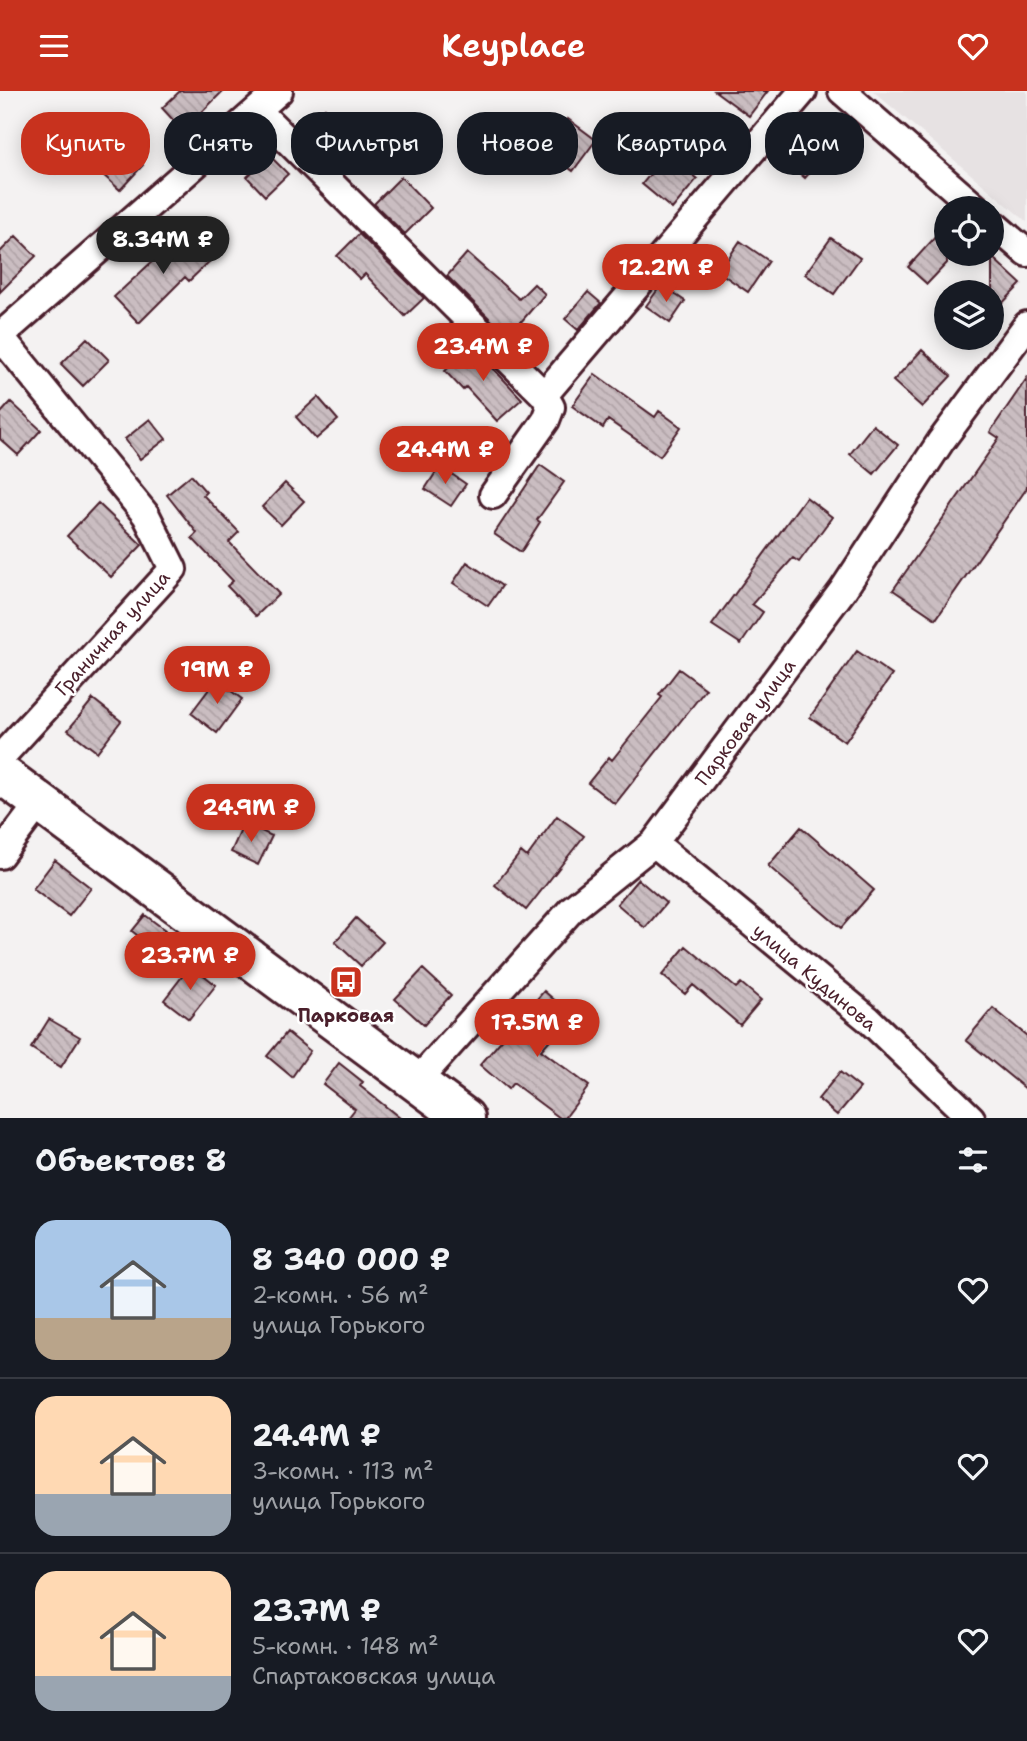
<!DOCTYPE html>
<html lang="ru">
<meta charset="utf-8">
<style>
:root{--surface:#171b24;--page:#242831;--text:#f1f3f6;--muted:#9ea1a6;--line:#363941;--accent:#c8321e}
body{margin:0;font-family:"Shantell Sans",sans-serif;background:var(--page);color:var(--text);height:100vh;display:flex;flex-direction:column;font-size:26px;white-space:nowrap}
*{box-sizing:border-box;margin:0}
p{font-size:23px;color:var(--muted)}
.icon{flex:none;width:38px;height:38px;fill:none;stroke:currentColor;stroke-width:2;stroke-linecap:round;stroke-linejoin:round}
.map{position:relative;height:1027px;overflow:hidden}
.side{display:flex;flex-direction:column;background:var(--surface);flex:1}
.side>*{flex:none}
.hud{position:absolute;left:21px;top:21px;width:985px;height:63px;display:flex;gap:14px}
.controls{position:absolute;left:934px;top:105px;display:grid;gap:14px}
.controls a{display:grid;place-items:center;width:70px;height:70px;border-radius:50%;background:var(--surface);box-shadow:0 4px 18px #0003;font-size:35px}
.price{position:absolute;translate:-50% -60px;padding:0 16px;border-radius:24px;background:var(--accent);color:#fff;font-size:23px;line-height:46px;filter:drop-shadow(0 2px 4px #0008)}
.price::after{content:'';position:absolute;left:50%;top:42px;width:21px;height:16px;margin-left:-10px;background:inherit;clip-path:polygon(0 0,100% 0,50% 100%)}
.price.current{background:#222;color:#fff}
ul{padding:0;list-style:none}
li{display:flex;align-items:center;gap:21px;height:175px;padding:0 35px}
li+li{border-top:2px solid var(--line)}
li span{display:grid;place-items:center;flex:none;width:196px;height:140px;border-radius:21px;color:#555}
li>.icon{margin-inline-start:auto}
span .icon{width:84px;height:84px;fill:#fffc;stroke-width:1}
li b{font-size:30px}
h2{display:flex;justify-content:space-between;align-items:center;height:84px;padding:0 35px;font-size:30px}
.tag{padding:0 24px;border-radius:28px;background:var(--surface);box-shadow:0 4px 18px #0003;font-size:24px;line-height:63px}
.tag.current{background:var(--accent);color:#fff}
header{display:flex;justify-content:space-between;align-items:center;height:91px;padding:0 35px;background:var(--accent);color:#fff;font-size:32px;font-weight:600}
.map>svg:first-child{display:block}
.built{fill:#e7e2e3}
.building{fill:url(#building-back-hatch);stroke:#4a1f2b;stroke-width:2}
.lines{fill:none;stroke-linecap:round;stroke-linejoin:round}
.minor-casing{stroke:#4a1f2b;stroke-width:32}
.primary-casing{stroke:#4a1f2b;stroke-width:44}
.minor{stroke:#fff;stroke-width:26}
.primary{stroke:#fff;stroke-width:38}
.labels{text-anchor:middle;stroke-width:5;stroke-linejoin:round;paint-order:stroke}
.street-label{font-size:19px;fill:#4a1f2b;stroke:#fff}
.poi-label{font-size:19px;font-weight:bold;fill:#4a1f2b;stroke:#fff}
</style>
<header><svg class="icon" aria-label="menu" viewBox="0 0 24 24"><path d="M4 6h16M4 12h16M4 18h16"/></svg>Keyplace<svg class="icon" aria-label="heart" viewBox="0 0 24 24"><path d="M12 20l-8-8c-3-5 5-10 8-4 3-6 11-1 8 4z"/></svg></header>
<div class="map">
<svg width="1027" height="1027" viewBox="0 0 1027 1027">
<defs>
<pattern id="building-back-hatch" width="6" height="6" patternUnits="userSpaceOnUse" patternTransform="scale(1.75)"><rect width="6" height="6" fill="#cabdc1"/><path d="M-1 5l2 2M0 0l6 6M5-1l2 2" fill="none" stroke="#afa2a6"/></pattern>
</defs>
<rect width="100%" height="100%" fill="#f4f2f2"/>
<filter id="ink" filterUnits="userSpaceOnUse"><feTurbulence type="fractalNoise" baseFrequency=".0143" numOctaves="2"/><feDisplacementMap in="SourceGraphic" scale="14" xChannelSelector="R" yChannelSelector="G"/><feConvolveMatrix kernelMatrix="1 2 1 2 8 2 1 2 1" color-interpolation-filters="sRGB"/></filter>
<g filter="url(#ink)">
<path class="built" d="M873,0H1027V131Z"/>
<path class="building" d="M180,0H223L202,21L206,25L186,43L162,17Z
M715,0H768L749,25Z
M325,17L352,41L329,68L303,42Z
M568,28L596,49L573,80L545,59Z
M801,32L831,57L805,87L776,62Z
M52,34L78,60L56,82L30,55Z
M115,50L143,74L120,99L93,75Z
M667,63L697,88L672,118L642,93Z
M269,64L288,83L265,105L247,86Z
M401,86L431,117L405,143L374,113Z
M947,133V172L927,193L908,176Z
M185,140L212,168L189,190L185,186L139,232L114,206Z
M359,143L424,207L405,225L365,183L360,188L337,165Z
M16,145L36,165L0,201V161Z
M831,147L860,167L834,203L805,183Z
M740,150L769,170L748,201L719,181Z
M467,162L519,208L534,193L545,203L508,246L447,185Z
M992,166L1021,193L992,223Z
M661,194L685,210L670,232L646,215Z
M588,201L601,212L578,239L565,228Z
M87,247L109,269L83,295L61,273Z
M471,254L522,308L497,330L466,296L463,299L445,280Z
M922,259L951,285L922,316L893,290Z
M595,283L655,326L659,320L681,336L660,365L608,329L603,337L572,315Z
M1027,287V397L936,528L893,499L999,347L990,341Z
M318,306L338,329L316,348L296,326Z
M11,311L41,339L18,364L0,348V323Z
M150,328L166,348L140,368L125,348Z
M873,334L898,354L874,383L850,363Z
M540,374L564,391L537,429L540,431L521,461L494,443Z
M440,375L466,393L451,415L425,398Z
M191,384L206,401L203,404L239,441L229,451L279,503L256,525L227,495L233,490L192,447L197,442L167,404Z
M285,392L304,410L281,434L262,416Z
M806,406L832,426L799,471L793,467L752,513L763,521L741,553L712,534Z
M98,412L142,454L111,486L67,445Z
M467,471L502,495L488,515L453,492Z
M857,560L892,584L845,651L810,626Z
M679,578L706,598L615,713L588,692L609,666L612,669L662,606L659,604Z
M216,589L242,608L217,642L191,622Z
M93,608L121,630L97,661L68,639Z
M557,725L584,745L526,819L495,794L521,761L527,766Z
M244,732L272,745L258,774L231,761Z
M801,736L874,799L841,837L768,775Z
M55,769L91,797L69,825L33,798Z
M638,788L666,812L645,837L617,813Z
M145,824L165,839L152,856L132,840Z
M356,827L383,851L361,875L335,851Z
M686,855L736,897L741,892L761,909L740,934L693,894L685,903L662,884Z
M191,874L216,894L189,928L164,909Z
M423,878L451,904L424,934L395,908Z
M544,900L572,924L541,959L589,995L565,1027H560L513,992L508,998L480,974Z
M993,917L1027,945V999L966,949Z
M49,928L80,946L61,976L31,957Z
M287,941L310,960L292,986L267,965Z
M339,972L363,991L360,995L400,1027H348L355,1018L323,993Z
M840,981L860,997L837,1024L818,1008Z"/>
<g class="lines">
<defs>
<path id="minor" d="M842,0L976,117
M258,20L544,304L803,0
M992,132L1027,162
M0,245L146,424L173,478L0,667
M0,245L279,0
M493,404L546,329L551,316L544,304
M654,752L868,928L971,1027
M0,764L40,711
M418,989L572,818L654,752L843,499L941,350L1027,234"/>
<path id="primary" d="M0,682L465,1027"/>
</defs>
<use href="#minor" class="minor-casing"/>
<use href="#primary" class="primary-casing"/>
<use href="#minor" class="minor"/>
<use href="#primary" class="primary"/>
</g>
</g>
<defs>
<symbol id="bus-square" viewBox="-11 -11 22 22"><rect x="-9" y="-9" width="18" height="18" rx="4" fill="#c8321e" stroke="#fff"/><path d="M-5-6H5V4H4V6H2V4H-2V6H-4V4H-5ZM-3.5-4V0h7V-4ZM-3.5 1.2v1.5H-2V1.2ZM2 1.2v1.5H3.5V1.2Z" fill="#fff"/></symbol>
</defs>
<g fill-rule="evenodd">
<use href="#bus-square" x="327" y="872" width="38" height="38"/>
</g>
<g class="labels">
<g class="street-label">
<text transform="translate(112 542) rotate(-48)" y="7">Граничная улица</text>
<text transform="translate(745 631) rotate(-53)" y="7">Парковая улица</text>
<text transform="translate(815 886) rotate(40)" y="7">улица Кудинова</text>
</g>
<g class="poi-label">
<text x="346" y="931">Парковая</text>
</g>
</g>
</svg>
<div class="controls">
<a><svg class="icon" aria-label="locate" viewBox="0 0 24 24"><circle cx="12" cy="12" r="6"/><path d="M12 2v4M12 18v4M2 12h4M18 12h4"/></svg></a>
<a><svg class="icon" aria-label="layers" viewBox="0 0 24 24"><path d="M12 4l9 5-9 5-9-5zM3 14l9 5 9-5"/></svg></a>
</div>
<b class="price current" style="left:163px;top:185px">8.34M ₽</b>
<b class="price" style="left:666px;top:213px">12.2M ₽</b>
<b class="price" style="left:483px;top:292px">23.4M ₽</b>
<b class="price" style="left:445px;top:395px">24.4M ₽</b>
<b class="price" style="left:217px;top:615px">19M ₽</b>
<b class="price" style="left:251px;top:753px">24.9M ₽</b>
<b class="price" style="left:190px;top:901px">23.7M ₽</b>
<b class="price" style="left:537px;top:968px">17.5M ₽</b>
<div class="hud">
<a class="tag current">Купить</a>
<a class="tag">Снять</a>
<a class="tag">Фильтры</a>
<a class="tag">Новое</a>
<a class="tag">Квартира</a>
<a class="tag">Дом</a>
</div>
</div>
<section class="side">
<h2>Объектов: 8<svg class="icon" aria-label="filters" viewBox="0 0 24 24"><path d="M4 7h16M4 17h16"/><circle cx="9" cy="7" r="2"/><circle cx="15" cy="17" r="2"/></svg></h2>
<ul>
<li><span style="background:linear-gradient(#a9c7e8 70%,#b9a48a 0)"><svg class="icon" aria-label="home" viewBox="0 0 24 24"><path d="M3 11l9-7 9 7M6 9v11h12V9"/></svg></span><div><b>8 340 000 ₽</b><p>2-комн. · 56 m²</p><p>улица Горького</p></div><svg class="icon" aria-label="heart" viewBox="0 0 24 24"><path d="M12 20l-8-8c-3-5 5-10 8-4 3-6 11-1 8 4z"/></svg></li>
<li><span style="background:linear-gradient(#ffd9b3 70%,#9aa5b1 0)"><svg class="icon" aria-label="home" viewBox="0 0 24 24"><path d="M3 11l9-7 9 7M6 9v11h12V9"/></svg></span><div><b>24.4M ₽</b><p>3-комн. · 113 m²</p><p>улица Горького</p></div><svg class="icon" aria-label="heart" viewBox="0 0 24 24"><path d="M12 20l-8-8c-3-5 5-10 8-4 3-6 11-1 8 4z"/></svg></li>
<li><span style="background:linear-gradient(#ffd9b3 75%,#9aa5b1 0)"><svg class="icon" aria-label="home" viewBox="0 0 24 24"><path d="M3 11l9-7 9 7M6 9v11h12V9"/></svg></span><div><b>23.7M ₽</b><p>5-комн. · 148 m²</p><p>Спартаковская улица</p></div><svg class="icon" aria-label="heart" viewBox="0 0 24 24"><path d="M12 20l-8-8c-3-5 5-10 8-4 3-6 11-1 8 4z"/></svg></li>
</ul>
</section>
